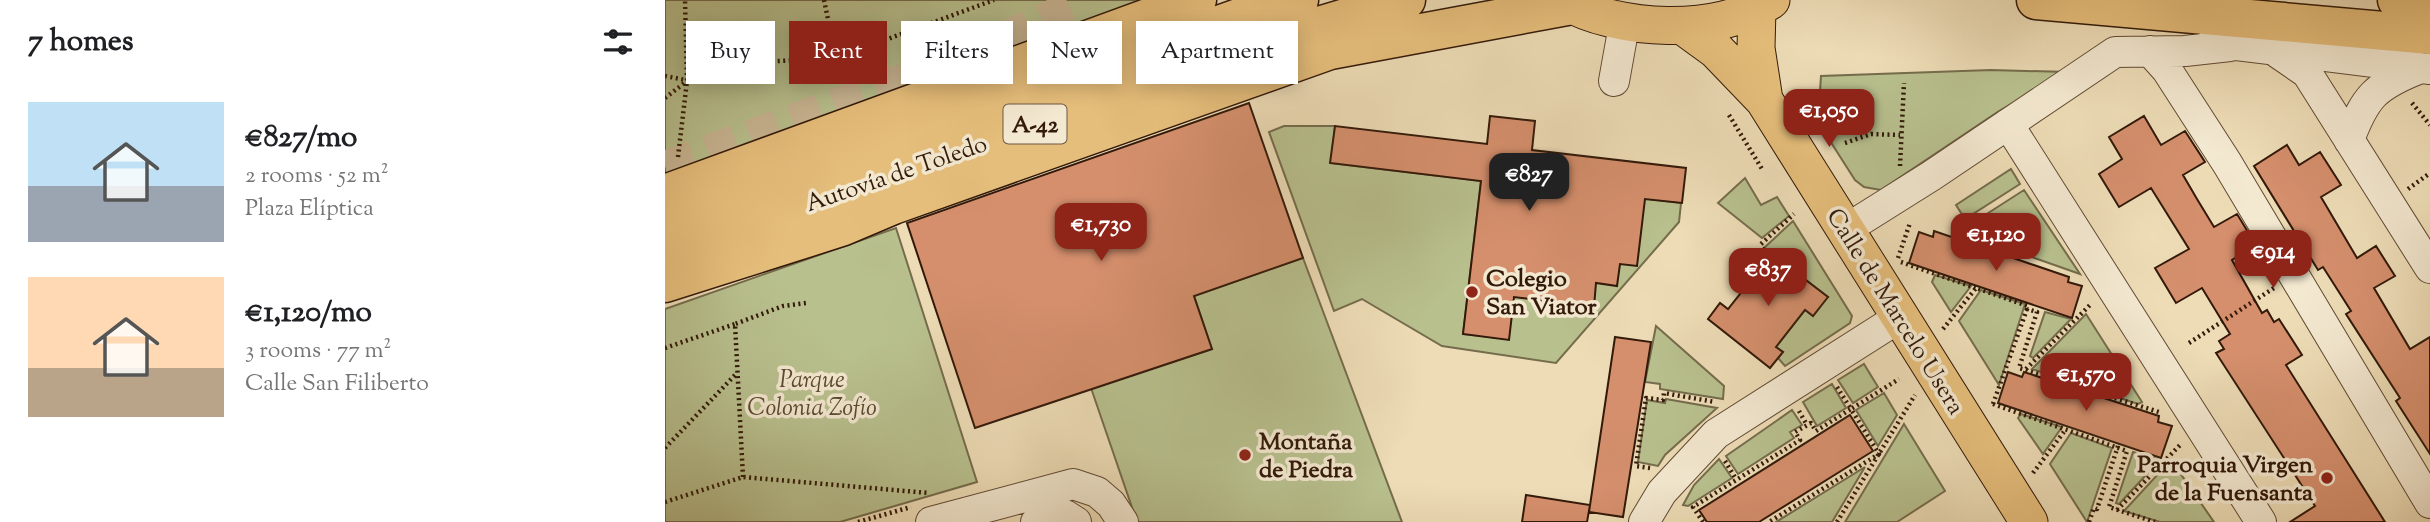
<!DOCTYPE html>
<meta charset="utf-8">
<style>
:root{--surface:#fff;--page:#f2f2f2;--text:#202124;--muted:#757577;--accent:#8f2418}
body{margin:0;font-family:"Sorts Mill Goudy",serif;background:var(--page);color:var(--text);height:100vh;display:flex;flex-direction:column;font-size:26px;white-space:nowrap}
*{box-sizing:border-box;margin:0}
p{font-size:23px;color:var(--muted)}
.icon{flex:none;width:38px;height:38px;fill:none;stroke:currentColor;stroke-width:2;stroke-linecap:round;stroke-linejoin:round}
.map{position:relative;flex:1;overflow:hidden}
.drawer{display:flex;flex-direction:column;background:var(--surface);width:665px}
.drawer>*{flex:none}
.top-card{position:absolute;left:21px;top:21px;width:665px;height:63px;display:flex;gap:14px}
.price{position:absolute;translate:-50% -60px;padding:0 16px;border-radius:14px;background:var(--accent);color:#fff;font-size:23px;line-height:46px;filter:drop-shadow(0 2px 4px #0008)}
.price::after{content:'';position:absolute;left:50%;top:42px;width:21px;height:16px;margin-left:-10px;background:inherit;clip-path:polygon(0 0,100% 0,50% 100%)}
.price.current{background:#222;color:#fff}
ul{padding:0;list-style:none}
li{display:flex;align-items:center;gap:21px;height:175px;padding:0 28px}
li span{display:grid;place-items:center;flex:none;width:196px;height:140px;border-radius:0px;color:#555}
li>.icon{margin-inline-start:auto}
span .icon{width:84px;height:84px;fill:#fffc;stroke-width:1}
li b{font-size:30px}
h2{display:flex;justify-content:space-between;align-items:center;height:84px;padding:0 28px;font-size:30px}
.tag{padding:0 24px;border-radius:0px;background:var(--surface);box-shadow:0 4px 18px #0003;font-size:24px;line-height:63px}
.tag.current{background:var(--accent);color:#fff}
main{display:flex;flex:1;min-height:0}
.map>svg:first-child{display:block}
.green{fill:#b8c08e;stroke:#756c4c;stroke-width:2}
.building{fill:#d58f6d;stroke:#321909;stroke-width:2}
.lines{fill:none;stroke-linecap:round;stroke-linejoin:round}
.minor-tunnel{stroke:#c8b593;stroke-width:30;stroke-dasharray:30 15;stroke-linecap:butt}
.minor-casing{stroke:#614a34;stroke-width:32}
.major-casing{stroke:#321909;stroke-width:39}
.highway-casing{stroke:#321909;stroke-width:41}
.path{stroke:#321909;stroke-width:4.5;stroke-dasharray:2 3.5;stroke-linecap:butt}
.minor{stroke:#f3e8d0;stroke-width:30}
.major{stroke:#e6be7b;stroke-width:37}
.highway{stroke:#e6be7b;stroke-width:38}
.poi-dot{fill:#8f2418;stroke:#f3e8d0;stroke-width:2.5}
.labels{text-anchor:middle;stroke-width:7;stroke-linejoin:round;paint-order:stroke}
.shield{fill:#f3e8d0;stroke:#6c5745;stroke-width:2}
.shield-label{font-size:23px;font-weight:bold;fill:#321909}
.street-label{font-size:24px;fill:#321909;stroke:#f3e8d0}
.poi-label{font-size:24px;font-weight:bold;fill:#321909;stroke:#f3e8d0;text-anchor:start}
.park-label{font-size:24px;font-style:italic;fill:#5a4b31;stroke:#f3e8d0}
</style>
<main>
<section class="drawer">
<h2>7 homes<svg class="icon" aria-label="filters" viewBox="0 0 24 24"><path d="M4 7h16M4 17h16"/><circle cx="9" cy="7" r="2"/><circle cx="15" cy="17" r="2"/></svg></h2>
<ul>
<li><span style="background:linear-gradient(#bfe0f5 60%,#9aa5b1 0)"><svg class="icon" aria-label="home" viewBox="0 0 24 24"><path d="M3 11l9-7 9 7M6 9v11h12V9"/></svg></span><div><b>€827/mo</b><p>2 rooms · 52 m²</p><p>Plaza Elíptica</p></div></li>
<li><span style="background:linear-gradient(#ffd9b3 65%,#b9a48a 0)"><svg class="icon" aria-label="home" viewBox="0 0 24 24"><path d="M3 11l9-7 9 7M6 9v11h12V9"/></svg></span><div><b>€1,120/mo</b><p>3 rooms · 77 m²</p><p>Calle San Filiberto</p></div></li>
</ul>
</section>
<div class="map">
<svg width="1765" height="522" viewBox="0 0 1765 522">
<rect width="100%" height="100%" fill="#eddcb6"/>
<filter id="stains"><feTurbulence type="fractalNoise" baseFrequency=".00286" numOctaves="4"/><feColorMatrix values="0 0 0 0 .2 0 0 0 0 .09 0 0 0 0 .02 0 0 0 .5 -.17"/></filter>
<radialGradient id="worn" r=".72"><stop offset=".6" stop-color="#630" stop-opacity="0"/><stop offset="1" stop-color="#630" stop-opacity=".3"/></radialGradient>
<path class="green" d="M0,0H508L0,182Z
M1326,70L1402,72L1334,111L1216,190L1199,187L1190,180L1137,97L1155,91L1156,76Z
M619,126H670L666,163L816,181L798,334L843,339L862,184L1016,203L1014,222L891,363L777,346L697,299L669,311L604,132Z
M1346,169L1355,184L1300,219L1291,205Z
M1080,178L1096,205L1112,197L1124,216L1097,238L1053,203Z
M1359,190L1415,274L1310,237L1303,226Z
M1128,221L1187,316L1185,323L1120,366L1113,358L1118,352L1111,347L1140,310L1163,297L1099,248Z
M231,228L312,482L175,522H0V309Z
M638,258L737,522H472L426,388L547,349L529,296Z
M1270,275L1306,286L1286,312L1267,282Z
M1316,290L1360,304L1334,385L1294,321Z
M1380,312L1406,319L1368,358L1365,356Z
M1421,314L1477,402L1473,404L1367,369Z
M991,326L1059,386L1058,399L995,389V384L980,382Z
M1199,364L1213,387L1188,403L1173,380Z
M1167,384L1181,408L1152,426L1138,402Z
M1219,393L1232,415L1213,446L1191,410Z
M1001,399L1052,408L1000,455L993,466L973,462L982,400L1000,403Z
M1127,410L1137,425L1125,432L1129,438L1073,474L1061,456Z
M1356,414L1397,427L1378,454L1353,418Z
M1239,424L1280,491L1232,522H1180Z
M1406,433L1447,448L1422,522L1385,464Z
M1468,452L1495,460L1454,504L1451,503Z
M1054,459L1067,478L1023,506L1018,505L1029,485Z
M1506,460L1549,522H1495L1459,511Z
M1200,467L1167,522H1111Z"/>
<path class="building" d="M584,103L638,258L529,296L547,349L310,428L242,223Z
M825,116L870,121L867,150L1021,168L1017,203L980,199L972,266L955,264L952,286L931,283L929,307L849,297L844,340L798,334L816,181L665,163L670,126L822,144Z
M1479,116L1496,145L1520,131L1540,162L1518,175L1532,199L1549,227L1572,214L1591,245L1567,260L1597,313L1602,310L1609,322L1614,319L1637,355L1621,365L1720,522H1625L1650,506L1551,353L1559,349L1554,341L1565,334L1537,288L1511,303L1490,268L1524,249L1486,188L1454,207L1434,174L1457,159L1444,137Z
M1622,145L1634,165L1655,152L1676,185L1656,197L1692,258L1711,246L1730,276L1709,288L1745,349L1765,337V454L1731,401L1735,398L1681,314L1686,311L1658,267L1653,270L1589,166Z
M1269,231L1404,277L1403,282L1417,286L1407,318L1244,263L1254,232L1268,237Z
M1099,248L1163,297L1148,316L1140,310L1111,347L1118,352L1105,368L1043,319L1055,303L1063,309L1094,270L1086,264Z
M950,337L986,342L958,517L924,512Z
M1343,372L1357,377L1359,372L1494,416L1493,422L1507,426L1496,458L1333,403Z
M1185,415L1208,451L1094,522H1042L1034,510Z
M861,495L925,505L922,522H857Z"/>
<g class="lines">
<path class="minor-tunnel" d="M0,166L293,58L418,0"/>
<defs>
<path id="minor" d="M1547,42L1765,69
M1485,51L1502,70L1562,163L1765,503
M1613,53L1642,73L1765,268
M949,81L960,20
M1343,124L1596,522
M1684,140C1700,97 1710,86 1753,69
M1180,230L1266,176L1450,52L1520,51L1565,46
M266,522L408,484L432,492L446,504L458,522
M371,522L400,515L411,522
M979,522L997,492L1051,434L1235,317"/>
<path id="major" d="M898,0C952,32 1054,36 1106,0
M1092,8L1091,48L1099,100
M1018,26L1051,50L1099,100L1364,522"/>
<path id="highway" d="M1371,0L1765,35
M1732,0L1765,3
M0,194L532,0
M0,224L579,16L634,0
M0,256L590,45L741,0
M0,283L176,227L228,205L665,50L907,5"/>
</defs>
<use href="#minor" class="minor-casing"/>
<use href="#major" class="major-casing"/>
<use href="#highway" class="highway-casing"/>
<path class="path" d="M159,0L171,58
M0,76L21,80
M0,98L22,81L94,62L171,58L329,0
M1747,103L1765,125
M1064,115L1097,169
M1180,143L1206,134L1235,135
M13,157L22,81L20,0
M1235,166L1239,83
M1743,189L1765,173
M1096,244L1129,214
M1233,258L1245,223
M1236,262L1311,288
M1278,329L1311,288L1363,306L1362,309L1372,312L1354,368L1494,412
M1524,343L1609,288
M0,348L70,324
M1361,369L1427,303
M1172,387L1186,409L1234,379
M1328,404L1462,451L1444,507L1490,522
M1328,404L1362,309
M1134,411L1142,425
M0,448L72,373
M1060,461L1071,479
M985,468L971,466L981,398L998,400L999,393L1050,402
M1368,473L1401,429
M78,477L70,324L118,306L141,303
M0,502L78,477L264,493
M1452,510L1517,443
M193,522L246,507
M1038,522L1028,507L1135,440L1130,432L1146,423L1151,431L1186,409L1214,454L1104,522
M1172,522L1250,395
M1424,522L1429,508L1432,509L1453,446"/>
<use href="#minor" class="minor"/>
<use href="#major" class="major"/>
<use href="#highway" class="highway"/>
</g>
<g class="poi-dot">
<circle cx="807" cy="292" r="7"/>
<circle cx="580" cy="455" r="7"/>
<circle cx="1662" cy="478" r="7"/>
</g>
<g class="labels">
<rect class="shield" x="338.5" y="104.5" width="63" height="39" rx="5"/>
<g class="shield-label">
<text x="370" y="132">A-42</text>
</g>
<g class="street-label">
<text transform="translate(231 173) rotate(-19)" y="8">Autovía de Toledo</text>
<text transform="translate(1231 311) rotate(58)" y="8">Calle de Marcelo Usera</text>
</g>
<g class="poi-label">
<text x="821" y="286">Colegio<tspan x="821" dy="28">San Viator</tspan></text>
<text x="594" y="449">Montaña<tspan x="594" dy="28">de Piedra</tspan></text>
<text x="1648" y="472" text-anchor="end">Parroquia Virgen<tspan x="1648" dy="28">de la Fuensanta</tspan></text>
</g>
<g class="park-label">
<text x="147" y="387">Parque<tspan x="147" dy="28">Colonia Zofío</tspan></text>
</g>
</g>
<rect width="100%" height="100%" filter="url(#stains)"/>
<rect width="100%" height="100%" fill="url(#worn)"/>
</svg>
<b class="price" style="left:1164px;top:149px">€1,050</b>
<b class="price current" style="left:864px;top:213px">€827</b>
<b class="price" style="left:436px;top:263px">€1,730</b>
<b class="price" style="left:1331px;top:273px">€1,120</b>
<b class="price" style="left:1608px;top:290px">€914</b>
<b class="price" style="left:1103px;top:308px">€837</b>
<b class="price" style="left:1421px;top:413px">€1,570</b>
<div class="top-card">
<a class="tag">Buy</a>
<a class="tag current">Rent</a>
<a class="tag">Filters</a>
<a class="tag">New</a>
<a class="tag">Apartment</a>
</div>
</div>
</main>
